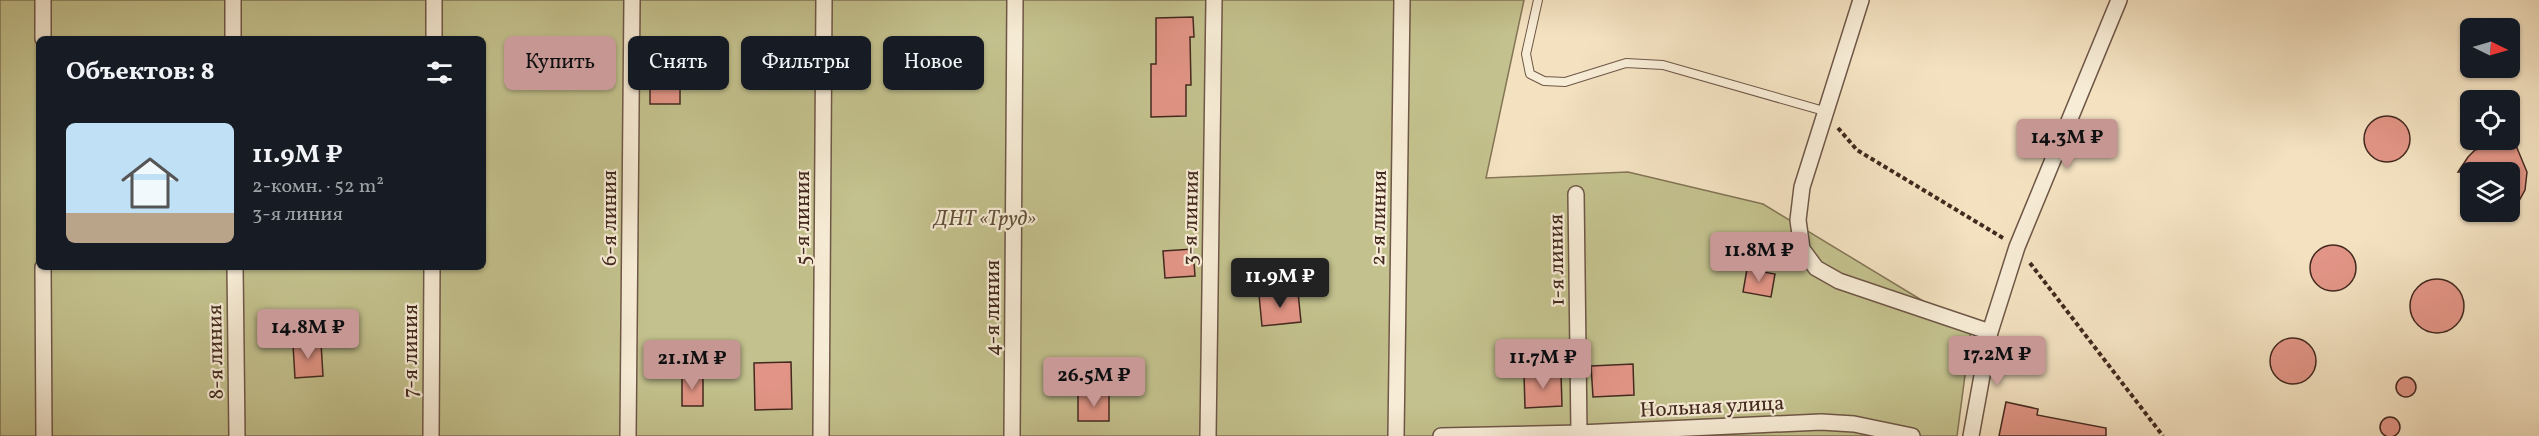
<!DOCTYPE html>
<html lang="ru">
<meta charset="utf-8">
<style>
:root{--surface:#171b24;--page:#20242c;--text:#f1f3f6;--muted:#9ea1a6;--line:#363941;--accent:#c59692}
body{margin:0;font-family:Vollkorn,serif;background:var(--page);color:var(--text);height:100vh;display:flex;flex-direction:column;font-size:22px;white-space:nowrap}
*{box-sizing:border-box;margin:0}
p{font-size:20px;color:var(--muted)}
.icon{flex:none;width:33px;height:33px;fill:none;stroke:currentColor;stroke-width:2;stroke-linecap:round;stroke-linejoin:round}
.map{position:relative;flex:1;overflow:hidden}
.panel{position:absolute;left:36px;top:36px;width:450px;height:234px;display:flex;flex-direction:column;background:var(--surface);border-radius:9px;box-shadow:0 2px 4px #0004}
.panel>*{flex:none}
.guide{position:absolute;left:504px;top:36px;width:570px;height:54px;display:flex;gap:12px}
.needle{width:39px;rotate:95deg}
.tools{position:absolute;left:2460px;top:18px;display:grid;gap:12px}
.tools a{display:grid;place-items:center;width:60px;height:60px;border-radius:9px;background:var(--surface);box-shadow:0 2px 4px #0004;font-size:30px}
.price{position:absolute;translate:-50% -51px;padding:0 14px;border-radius:6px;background:var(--accent);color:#111;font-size:20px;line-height:39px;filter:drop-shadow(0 2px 3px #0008)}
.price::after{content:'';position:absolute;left:50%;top:36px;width:18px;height:14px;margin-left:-9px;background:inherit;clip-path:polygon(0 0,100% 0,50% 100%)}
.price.active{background:#222;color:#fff}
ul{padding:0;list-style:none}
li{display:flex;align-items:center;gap:18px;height:150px;padding:0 30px}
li+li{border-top:2px solid var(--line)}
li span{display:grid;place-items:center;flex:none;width:168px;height:120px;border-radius:9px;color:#555}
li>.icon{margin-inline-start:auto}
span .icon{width:72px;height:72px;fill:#fffc;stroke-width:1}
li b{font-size:26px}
h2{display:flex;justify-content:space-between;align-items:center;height:72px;padding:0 30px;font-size:26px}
.tag{padding:0 21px;border-radius:9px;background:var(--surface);box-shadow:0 2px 4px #0004;font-size:21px;line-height:54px}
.tag.active{background:var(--accent);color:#111}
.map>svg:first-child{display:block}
.green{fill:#c3c18d;stroke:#837556;stroke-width:1.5;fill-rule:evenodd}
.building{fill:#e29586;stroke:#43291f;stroke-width:1.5}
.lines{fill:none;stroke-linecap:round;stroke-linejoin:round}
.lane-casing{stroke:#6f5747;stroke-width:10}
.street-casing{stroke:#6f5747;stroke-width:18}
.path{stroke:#43291f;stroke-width:4;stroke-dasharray:4.5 3;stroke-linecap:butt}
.lane{stroke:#f7ecd6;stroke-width:8}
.street{stroke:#f7ecd6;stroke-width:15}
.labels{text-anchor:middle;stroke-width:4.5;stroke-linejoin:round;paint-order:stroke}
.street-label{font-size:21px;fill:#43291f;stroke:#f7ecd6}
.park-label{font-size:21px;font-style:italic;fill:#634f3a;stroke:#f7ecd6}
</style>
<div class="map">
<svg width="2539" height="436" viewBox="0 0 2539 436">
<rect width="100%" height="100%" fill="#f3e1c0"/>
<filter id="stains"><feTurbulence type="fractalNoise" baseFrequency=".00333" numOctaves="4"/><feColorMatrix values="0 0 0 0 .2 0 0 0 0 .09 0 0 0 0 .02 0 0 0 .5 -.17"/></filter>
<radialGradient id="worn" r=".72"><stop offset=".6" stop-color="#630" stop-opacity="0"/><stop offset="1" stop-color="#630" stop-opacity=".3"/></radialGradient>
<path class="green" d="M0,0H1524L1486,178L1628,172L1763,204L1971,330L1957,436H0ZM39,39H483V267H39Z"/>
<path class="building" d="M1193,17L1194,37H1190L1191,85H1186V116L1151,117V64H1156V18Z
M650,71H680V104H650Z
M2364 139a23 23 0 1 1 46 0a23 23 0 1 1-46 0Z
M2510,131L2527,172L2525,190L2510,217V172H2458L2468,157L2475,150L2495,145L2510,149Z
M2310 268a23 23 0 1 1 46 0a23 23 0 1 1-46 0Z
M1193,249L1195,276L1165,278L1163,251Z
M1747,269L1775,274L1771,297L1743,292Z
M2410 306a27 27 0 1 1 54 0a27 27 0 1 1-54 0Z
M1298,292L1301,322L1262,326L1259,295Z
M2270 361a23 23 0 1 1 46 0a23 23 0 1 1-46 0Z
M321,343L323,376L295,378L293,345Z
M791,362L792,409L755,410L754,363Z
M1633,364L1634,395L1593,397L1591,366Z
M1561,373L1562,406L1525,408L1524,374Z
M682,375H703V406H682Z
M2396 387a10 10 0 1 1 20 0a10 10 0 1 1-20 0Z
M1109,394V421H1078V395Z
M2006,402L2038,409L2037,415L2106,428V436H1999Z
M2380 427a10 10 0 1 1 20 0a10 10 0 1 1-20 0Z"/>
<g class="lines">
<defs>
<path id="lane" d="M1538,0L1526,54L1530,74L1544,81L1565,82L1626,63L1663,65L1824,111"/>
<path id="street" d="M43,0V39
M233,0V39
M1861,0L1802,187L1798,220L1802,249L1816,268L1839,281L1990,332
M434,39V0
M1576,194L1579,433
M43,267L44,436
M235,267L237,436
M431,436L432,267
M628,436L632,0
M821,436L824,0
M1012,436L1015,0
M1208,436L1214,0
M1396,436L1402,0
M1441,436L1579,433L1821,422L1854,424L1912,436
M1971,436L1990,332L2017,247L2119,0"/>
</defs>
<use href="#lane" class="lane-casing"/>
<use href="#street" class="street-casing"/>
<path class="path" d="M1838,128L1857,150L2003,238
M2030,263L2163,436"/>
<use href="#lane" class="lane"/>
<use href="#street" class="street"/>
</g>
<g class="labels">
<g class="street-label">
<text transform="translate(609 218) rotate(-90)" y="7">6-я линия</text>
<text transform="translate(802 218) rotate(-90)" y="7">5-я линия</text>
<text transform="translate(1190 218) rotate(-89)" y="7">3-я линия</text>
<text transform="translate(1378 218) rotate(-89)" y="7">2-я линия</text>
<text transform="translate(1556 260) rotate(-91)" y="7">1-я линия</text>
<text transform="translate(992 308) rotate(-90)" y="7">4-я линия</text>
<text transform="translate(410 351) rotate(-90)" y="7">7-я линия</text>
<text transform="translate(215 352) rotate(-91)" y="7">8-я линия</text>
<text transform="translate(1712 406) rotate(-3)" y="7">Нольная улица</text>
</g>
<g class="park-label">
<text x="985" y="225">ДНТ «Труд»</text>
</g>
</g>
<rect width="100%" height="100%" filter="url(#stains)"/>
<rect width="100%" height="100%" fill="url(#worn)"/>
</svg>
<div class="tools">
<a><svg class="needle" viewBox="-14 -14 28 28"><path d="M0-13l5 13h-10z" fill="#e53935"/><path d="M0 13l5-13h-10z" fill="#9ea1a6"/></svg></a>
<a><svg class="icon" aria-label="locate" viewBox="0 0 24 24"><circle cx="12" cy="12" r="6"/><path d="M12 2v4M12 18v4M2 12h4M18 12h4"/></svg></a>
<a><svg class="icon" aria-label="layers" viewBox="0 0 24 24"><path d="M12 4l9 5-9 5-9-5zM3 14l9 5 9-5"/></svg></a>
</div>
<b class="price" style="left:2067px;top:170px">14.3M ₽</b>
<b class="price" style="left:1759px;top:283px">11.8M ₽</b>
<b class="price active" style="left:1280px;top:309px">11.9M ₽</b>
<b class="price" style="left:308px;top:360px">14.8M ₽</b>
<b class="price" style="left:1997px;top:387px">17.2M ₽</b>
<b class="price" style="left:1543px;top:390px">11.7M ₽</b>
<b class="price" style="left:692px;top:391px">21.1M ₽</b>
<b class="price" style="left:1094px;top:408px">26.5M ₽</b>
<div class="guide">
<a class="tag active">Купить</a>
<a class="tag">Снять</a>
<a class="tag">Фильтры</a>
<a class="tag">Новое</a>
</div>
<section class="panel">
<h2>Объектов: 8<svg class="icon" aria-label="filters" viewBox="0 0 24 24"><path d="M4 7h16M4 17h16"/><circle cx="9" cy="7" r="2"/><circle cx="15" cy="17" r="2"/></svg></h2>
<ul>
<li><span style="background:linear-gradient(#bfe0f5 75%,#b9a48a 0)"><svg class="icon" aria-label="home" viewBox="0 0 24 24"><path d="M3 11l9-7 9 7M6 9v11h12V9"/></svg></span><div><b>11.9M ₽</b><p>2-комн. · 52 m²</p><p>3-я линия</p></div></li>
</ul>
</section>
</div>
